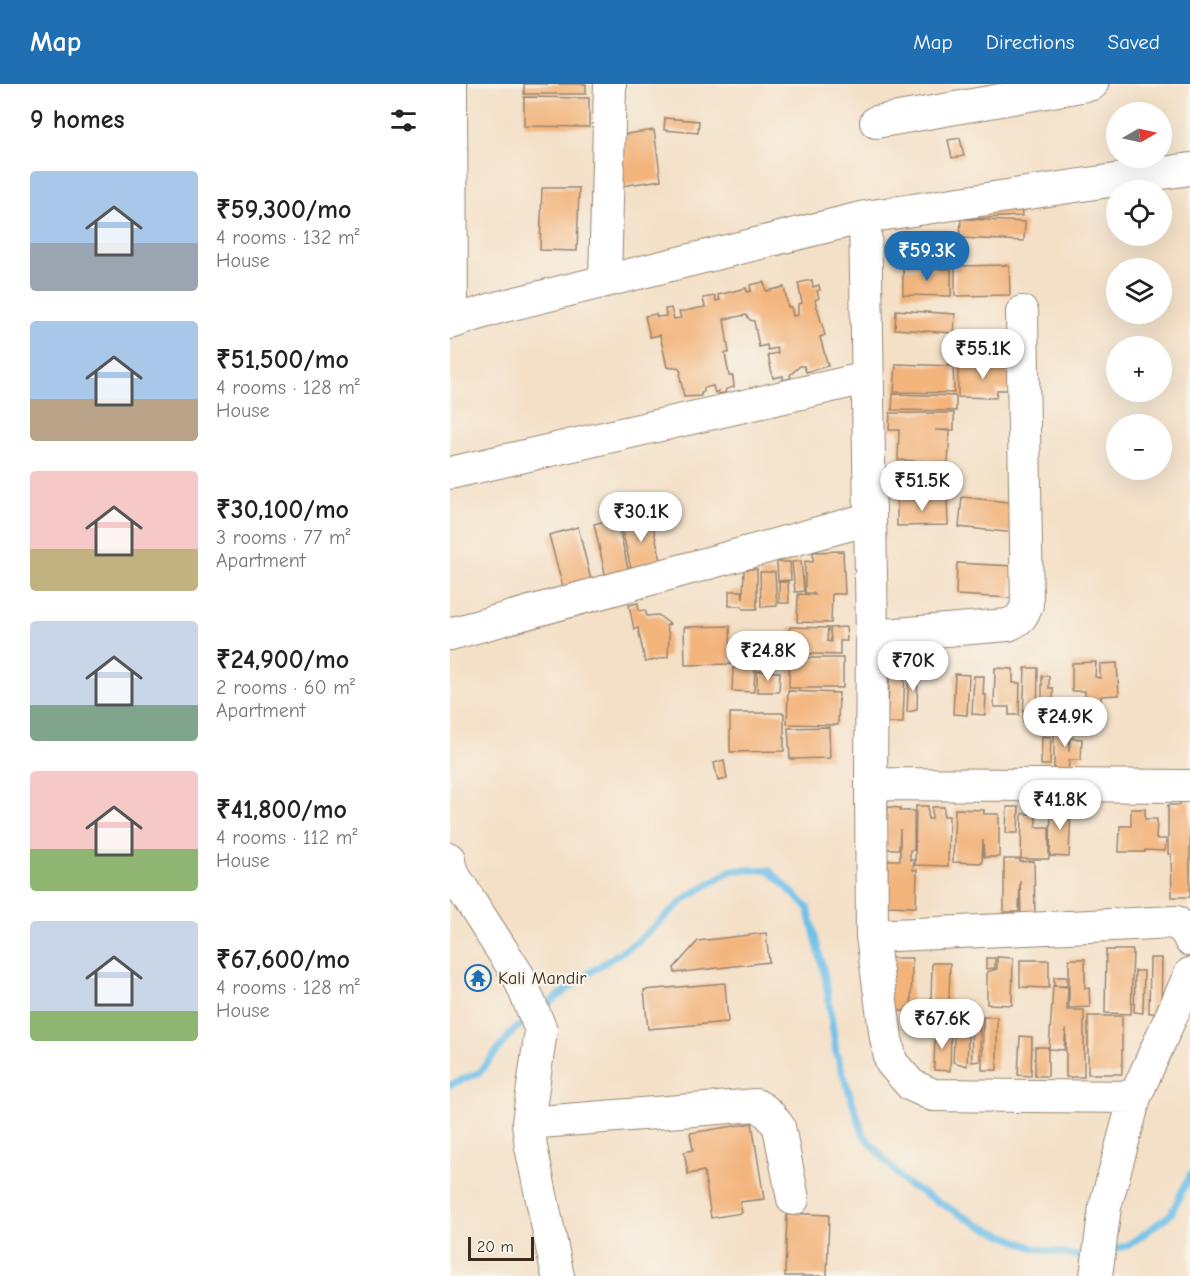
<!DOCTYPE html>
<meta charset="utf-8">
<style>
:root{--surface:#fff;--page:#f6f6f6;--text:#222;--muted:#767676;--accent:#1f6fb2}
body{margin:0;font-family:"Comic Neue",sans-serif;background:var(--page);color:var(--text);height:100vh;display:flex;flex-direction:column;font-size:22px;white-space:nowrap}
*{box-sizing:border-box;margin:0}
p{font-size:20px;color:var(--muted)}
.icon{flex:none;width:33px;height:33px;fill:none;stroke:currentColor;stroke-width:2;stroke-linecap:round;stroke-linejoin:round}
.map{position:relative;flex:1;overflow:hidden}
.side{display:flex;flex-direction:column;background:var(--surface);width:450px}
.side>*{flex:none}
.needle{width:39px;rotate:81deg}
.buttons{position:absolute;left:656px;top:18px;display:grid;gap:12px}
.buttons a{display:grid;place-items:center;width:66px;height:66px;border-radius:50%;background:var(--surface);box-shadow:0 6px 24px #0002;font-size:30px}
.scale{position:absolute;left:18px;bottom:15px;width:66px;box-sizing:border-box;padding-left:6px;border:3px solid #3b2a1e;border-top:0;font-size:16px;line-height:21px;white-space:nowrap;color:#3b2a1e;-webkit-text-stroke:4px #f7f3e8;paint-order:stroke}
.price{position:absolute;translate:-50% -51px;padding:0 14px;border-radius:21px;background:#fff;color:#222;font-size:20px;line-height:39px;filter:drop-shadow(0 2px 3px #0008)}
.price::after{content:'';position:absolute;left:50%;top:36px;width:18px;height:14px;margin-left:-9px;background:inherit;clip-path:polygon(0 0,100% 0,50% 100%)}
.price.selected{background:var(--accent);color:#fff}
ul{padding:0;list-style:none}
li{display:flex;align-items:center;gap:18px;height:150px;padding:0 30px}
li span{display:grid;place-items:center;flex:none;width:168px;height:120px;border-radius:6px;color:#555}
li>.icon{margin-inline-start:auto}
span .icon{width:72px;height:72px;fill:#fffc;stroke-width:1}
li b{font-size:26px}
h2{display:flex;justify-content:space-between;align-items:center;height:72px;padding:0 30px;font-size:26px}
header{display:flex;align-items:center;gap:36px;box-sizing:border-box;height:84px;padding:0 30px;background:var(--accent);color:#fff}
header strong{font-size:28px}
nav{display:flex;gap:33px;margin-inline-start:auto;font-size:21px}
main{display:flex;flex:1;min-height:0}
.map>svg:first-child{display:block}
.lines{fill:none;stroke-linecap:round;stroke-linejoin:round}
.stream{stroke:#6fc0ea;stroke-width:7}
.building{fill:#f3b47b}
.minor-casing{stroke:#988572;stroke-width:34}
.minor{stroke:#fff;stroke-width:32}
.labels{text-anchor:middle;stroke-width:4.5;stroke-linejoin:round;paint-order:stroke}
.poi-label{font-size:18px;fill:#3b2a1e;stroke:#f7f3e8;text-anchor:start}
</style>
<header>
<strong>Map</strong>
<nav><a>Map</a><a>Directions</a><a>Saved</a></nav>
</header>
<main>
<section class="side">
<h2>9 homes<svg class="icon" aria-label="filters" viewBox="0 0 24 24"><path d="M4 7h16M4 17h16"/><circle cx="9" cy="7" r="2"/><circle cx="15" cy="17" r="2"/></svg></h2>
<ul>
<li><span style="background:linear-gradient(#a9c7e8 60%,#9aa5b1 0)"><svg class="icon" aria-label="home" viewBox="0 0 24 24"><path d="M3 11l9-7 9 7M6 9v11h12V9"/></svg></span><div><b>₹59,300/mo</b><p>4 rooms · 132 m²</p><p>House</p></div></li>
<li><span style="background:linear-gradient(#a9c7e8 65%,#b9a48a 0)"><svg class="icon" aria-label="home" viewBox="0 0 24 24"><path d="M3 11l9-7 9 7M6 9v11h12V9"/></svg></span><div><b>₹51,500/mo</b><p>4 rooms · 128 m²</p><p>House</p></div></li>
<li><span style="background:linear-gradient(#f6c9c9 65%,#c2b280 0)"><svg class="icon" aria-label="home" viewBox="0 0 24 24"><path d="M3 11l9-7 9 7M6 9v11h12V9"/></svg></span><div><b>₹30,100/mo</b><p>3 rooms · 77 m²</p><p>Apartment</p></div></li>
<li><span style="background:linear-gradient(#c9d6e8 70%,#7fa58c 0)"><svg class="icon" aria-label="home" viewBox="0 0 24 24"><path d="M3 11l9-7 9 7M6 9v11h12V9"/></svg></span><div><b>₹24,900/mo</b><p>2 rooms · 60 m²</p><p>Apartment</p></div></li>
<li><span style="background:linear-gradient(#f6c9c9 65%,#8fb573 0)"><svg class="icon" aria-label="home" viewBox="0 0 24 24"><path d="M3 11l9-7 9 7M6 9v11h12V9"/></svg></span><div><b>₹41,800/mo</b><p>4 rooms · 112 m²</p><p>House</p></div></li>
<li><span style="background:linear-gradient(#c9d6e8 75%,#8fb573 0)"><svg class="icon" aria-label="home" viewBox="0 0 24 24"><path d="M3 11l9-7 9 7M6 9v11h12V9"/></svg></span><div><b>₹67,600/mo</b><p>4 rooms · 128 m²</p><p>House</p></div></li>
</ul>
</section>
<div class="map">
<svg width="740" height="1192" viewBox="0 0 740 1192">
<rect width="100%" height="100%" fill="#f7f3e8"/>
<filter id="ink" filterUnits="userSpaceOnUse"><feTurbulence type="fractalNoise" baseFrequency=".0167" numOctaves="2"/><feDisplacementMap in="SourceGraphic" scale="12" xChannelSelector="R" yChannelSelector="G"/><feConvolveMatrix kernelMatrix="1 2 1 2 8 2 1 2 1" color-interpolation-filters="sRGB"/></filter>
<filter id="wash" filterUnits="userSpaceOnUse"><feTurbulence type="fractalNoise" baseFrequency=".008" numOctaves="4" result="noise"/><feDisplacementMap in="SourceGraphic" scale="24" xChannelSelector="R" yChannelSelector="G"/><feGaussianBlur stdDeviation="1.35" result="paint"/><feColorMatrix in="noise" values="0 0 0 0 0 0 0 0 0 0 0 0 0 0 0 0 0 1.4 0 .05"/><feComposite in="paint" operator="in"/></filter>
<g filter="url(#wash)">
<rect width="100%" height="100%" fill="#f4e0c7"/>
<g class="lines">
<path class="stream" d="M90,926L136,891L188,857L236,814L282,786H319L358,824L376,897L386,968L413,1050L455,1099L529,1141L584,1164L634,1173L640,1172
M0,1001L30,988L63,947L77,936
M657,1167L679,1161L721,1130L740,1091"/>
</g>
<g id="blocks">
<path class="building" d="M74,0H136V10H74Z
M74,13L139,14V43L74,42Z
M215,34L249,37L248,49L214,46Z
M204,46L211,96L171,102L163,52Z
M510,54L514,72L502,74L498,56Z
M92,104H129L127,167L90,166Z
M571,121L572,132L516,135L575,138L574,157L510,154L511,134L516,135L515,124Z
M559,181L560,211L505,212V182Z
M453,185H501V212L453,211Z
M362,196L363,203L369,201L370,206L367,207L369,214L365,216L375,251L370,253L378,282L356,288L354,282H350L340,291L341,294L333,296V292L323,294L318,271L328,269L327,264L318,266L317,261L309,263L304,237L300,236L296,231L274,235L279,269H275L279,292H283L284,303L276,305L275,309L268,310V307L265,309L263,302L254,304V308L251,309V312L234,313L230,292L231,288L228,283L222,284L217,283L210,251L200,253L195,232L206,230L207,233L216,232L215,225L221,224L224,235L231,234L229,228L255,223L253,214L265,212L266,217L270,216L268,211L296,204L297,208L301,207L300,201L314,198L316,207L334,203L338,223H341L343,232L348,231V220L352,219L348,199Z
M446,226L505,230L504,249L445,245Z
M508,279L564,281L560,306H547L546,314L508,313Z
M446,280L503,282L504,309L444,308Z
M443,310L506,312V327L442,326Z
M440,329H504V346H485L500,347L498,379L448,376L449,346H439Z
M451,385H504V397L447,396Z
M446,399H502V412L446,413Z
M512,413L567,419L564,449L509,443Z
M497,414L498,441L447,442V415Z
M199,426L213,485L183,493L169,433Z
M167,434L180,493L157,498L144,440Z
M128,443L142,500L114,507L99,451Z
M393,467L395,510H382L381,539L347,538L348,510L365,511L363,509H355V477L363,478V468Z
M351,477L354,507L345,508L342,478Z
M327,478H340L341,496L328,497Z
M507,479L563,482L561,514L506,511Z
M294,485H307V525H293L292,522H279V507H292L293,514Z
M310,488H325L327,522L311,523Z
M329,498H338L339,519H329Z
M188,519L189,527L195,526L197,532L208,531L220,540L216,542L219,551L218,573L195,578L188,544L184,545L179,521Z
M280,542L281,580L235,581L234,543Z
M340,543L378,544L377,557L381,558L380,544L396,543L397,557H390V571L339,569Z
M329,555L330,575L300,577L299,556Z
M339,574H393V604H339Z
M646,578L645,593L650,594V580L667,579L669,611L651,612V639H635V607H622V579Z
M283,584L305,585L304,608L282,607Z
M440,584L455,585L453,639H437Z
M545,584L563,585V599H570L569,631H559V623H544Z
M575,584H588L587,638H573Z
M307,587L330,588L329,608H307Z
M459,588H468L467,626L457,628Z
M505,590L519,591L517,631L503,630Z
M524,592H534L533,611H536L535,631L522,630Z
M592,592H599V604H603L604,639L592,640Z
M338,607L389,609L388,641L337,640Z
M280,629H334V667L280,668Z
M604,639L619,640V668L620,654L632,655L631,676H619L618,689H604Z
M379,643L380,674L340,675L338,644Z
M592,652L601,653L600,681H591Z
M274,676L277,695L268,697L264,679Z
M730,717H740V813H722L721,770H718V721H730Z
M601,721H621L619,773L600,772Z
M466,722H478V735H482V723H494V732H499L498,782L465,781Z
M438,723L450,724V727H464V766H460V776H464L463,786H467L466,823L436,822L438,776H450V745L449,765H436Z
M557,723H569L568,749H556Z
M505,725L534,726V730H549V773H534L533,756L532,779L503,778Z
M681,725H695V735H707L706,755H716L715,767L695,766V768H669L670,742H681Z
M572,730H586V743H599V775H571Z
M554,775H570V778L584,777L585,833H571L570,796L569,828H554Z
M316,849L319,878L225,889L224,884L248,857Z
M656,866H683L681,930L655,929Z
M547,873L563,874L562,921L537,920V888L547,885Z
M438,874H462L461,927H438Z
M536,874H545V884L536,885Z
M700,874H712L711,929H699Z
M619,875H635V904H639L640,923L619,924Z
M570,876H599V904L570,903Z
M482,879H500L499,918H481Z
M685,887H694L693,929L684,928Z
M604,893H617V902H604Z
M275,899L278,938L198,945L194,906Z
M603,902L618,903L617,926H634V993H616V945L614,966L599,965Z
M482,927L502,928L501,943L481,942Z
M505,929H519L517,982L503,978Z
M638,932H672V990H638Z
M533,933H547V986H532Z
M530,936V977L522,978L521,937Z
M485,945L501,946L500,987L484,986Z
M570,952L582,953L581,992L568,991Z
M585,963H598V992H585Z
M302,1039L314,1115L290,1118L292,1129L261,1134L254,1087L238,1090L234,1068L243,1066L240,1049Z
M337,1129L379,1131L377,1192H335Z"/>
</g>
</g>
<g filter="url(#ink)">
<use href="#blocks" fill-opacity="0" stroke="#988572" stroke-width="1.5"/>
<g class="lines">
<defs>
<path id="minor" d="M1,0L2,238
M426,38L642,0
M415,133L422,552L421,700L422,852L436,954L441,978L461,1001L483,1011L685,1013
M155,197L160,0
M0,239L46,224L415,133L740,85
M0,389L417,294
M0,550L419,435
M422,552L558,541C570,536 573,532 577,520L572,228
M421,700L740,702
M0,775L1,783L6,795L68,891L91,946L78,1039L81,1063L108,1192
M422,852L726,838L737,849L740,856
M78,1039L306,1021C317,1026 322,1033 329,1043L343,1115
M646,1192L655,1123L685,1013L740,890"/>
</defs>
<use href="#minor" class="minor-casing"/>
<use href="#minor" class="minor"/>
</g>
</g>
<defs>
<symbol id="temple-ring" viewBox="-11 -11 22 22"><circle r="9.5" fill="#f7f3e8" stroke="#1f6fb2" stroke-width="1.5"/><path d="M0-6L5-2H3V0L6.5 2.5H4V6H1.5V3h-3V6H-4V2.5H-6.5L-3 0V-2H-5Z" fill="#1f6fb2"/></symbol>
</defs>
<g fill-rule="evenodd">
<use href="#temple-ring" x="13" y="879" width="30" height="30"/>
</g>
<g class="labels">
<g class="poi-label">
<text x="48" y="900">Kali Mandir</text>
</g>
</g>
</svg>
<div class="buttons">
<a><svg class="needle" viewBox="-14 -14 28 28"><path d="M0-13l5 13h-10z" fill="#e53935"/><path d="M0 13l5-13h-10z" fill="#767676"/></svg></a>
<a><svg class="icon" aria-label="locate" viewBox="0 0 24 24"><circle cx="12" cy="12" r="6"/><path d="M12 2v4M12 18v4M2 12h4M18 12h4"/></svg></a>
<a><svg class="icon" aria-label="layers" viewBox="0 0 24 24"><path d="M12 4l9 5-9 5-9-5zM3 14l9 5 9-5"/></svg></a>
<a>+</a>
<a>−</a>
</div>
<div class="scale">20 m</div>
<b class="price selected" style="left:477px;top:198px">₹59.3K</b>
<b class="price" style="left:533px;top:296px">₹55.1K</b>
<b class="price" style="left:472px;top:428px">₹51.5K</b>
<b class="price" style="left:191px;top:459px">₹30.1K</b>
<b class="price" style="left:318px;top:598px">₹24.8K</b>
<b class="price" style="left:463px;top:608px">₹70K</b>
<b class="price" style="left:615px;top:664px">₹24.9K</b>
<b class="price" style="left:610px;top:747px">₹41.8K</b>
<b class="price" style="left:492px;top:966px">₹67.6K</b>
</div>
</main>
